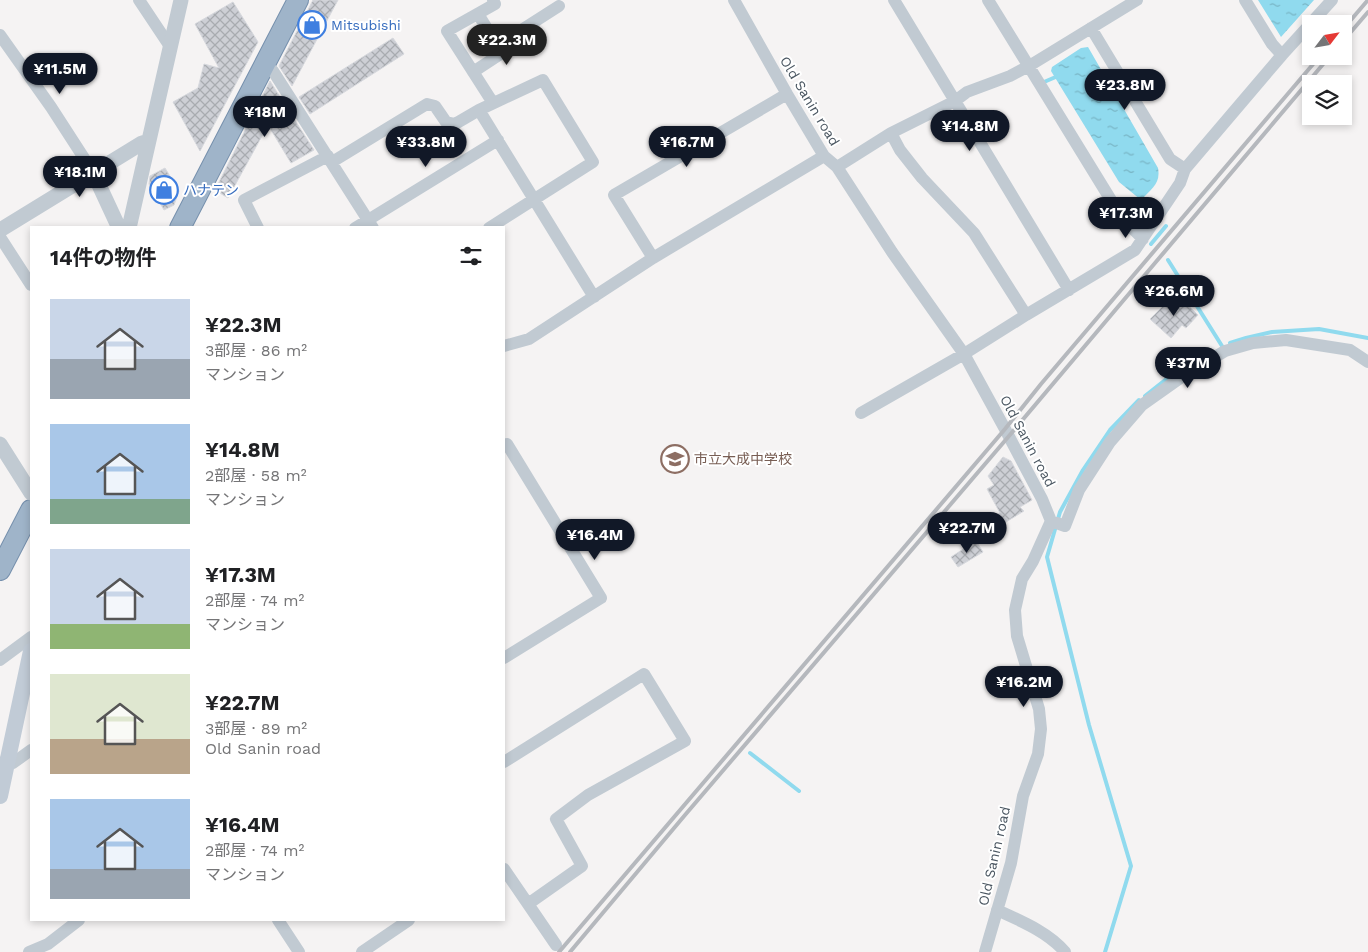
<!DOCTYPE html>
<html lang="ja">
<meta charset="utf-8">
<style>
:root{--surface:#fff;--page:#f6f6f6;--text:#202124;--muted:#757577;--accent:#111827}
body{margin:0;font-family:"Work Sans","Noto Sans JP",sans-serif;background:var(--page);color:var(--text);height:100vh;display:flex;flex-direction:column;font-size:19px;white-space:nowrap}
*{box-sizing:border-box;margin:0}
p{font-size:16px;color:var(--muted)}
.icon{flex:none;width:28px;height:28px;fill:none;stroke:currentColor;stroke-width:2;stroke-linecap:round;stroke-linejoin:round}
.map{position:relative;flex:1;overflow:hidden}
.drawer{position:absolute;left:30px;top:226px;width:475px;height:695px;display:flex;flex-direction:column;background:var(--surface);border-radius:0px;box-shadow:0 2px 8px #0003}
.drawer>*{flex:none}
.needle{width:32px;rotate:59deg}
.tools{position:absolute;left:1302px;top:15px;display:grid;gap:10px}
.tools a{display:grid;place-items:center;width:50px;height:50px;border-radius:0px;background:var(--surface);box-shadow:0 2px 8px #0003;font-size:25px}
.price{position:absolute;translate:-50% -42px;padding:0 11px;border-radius:18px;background:var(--accent);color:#fff;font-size:16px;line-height:32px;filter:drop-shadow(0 1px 2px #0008)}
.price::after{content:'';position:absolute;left:50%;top:30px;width:15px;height:11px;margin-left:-8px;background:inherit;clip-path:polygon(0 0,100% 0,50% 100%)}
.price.on{background:#222;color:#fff}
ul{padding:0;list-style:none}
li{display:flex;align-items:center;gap:15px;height:125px;padding:0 20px}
li span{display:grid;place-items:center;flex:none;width:140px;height:100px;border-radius:0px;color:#555}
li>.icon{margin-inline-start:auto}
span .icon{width:60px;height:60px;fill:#fffc;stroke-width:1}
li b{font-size:21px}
h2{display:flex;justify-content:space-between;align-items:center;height:60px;padding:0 20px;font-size:21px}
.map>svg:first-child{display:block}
.water{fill:url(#water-ripples)}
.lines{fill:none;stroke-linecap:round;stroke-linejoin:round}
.stream{stroke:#90daee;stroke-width:4}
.building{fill:url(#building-cross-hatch);stroke:#d7d9de}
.trunk-casing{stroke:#7690ad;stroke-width:22}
.minor{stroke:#c1cad2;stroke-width:12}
.tertiary{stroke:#c1cad2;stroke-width:15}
.secondary{stroke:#c1cbd6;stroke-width:16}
.trunk{stroke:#9fb4c9;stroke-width:20}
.rail{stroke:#b5b8bd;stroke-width:4}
.labels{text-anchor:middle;stroke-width:4;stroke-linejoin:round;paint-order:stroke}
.shop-label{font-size:14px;fill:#366cbe;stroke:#fff;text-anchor:start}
.street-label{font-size:14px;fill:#4a5661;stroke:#fff}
.education-label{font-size:14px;fill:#785e54;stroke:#fff;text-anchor:start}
</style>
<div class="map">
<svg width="1368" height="952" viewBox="0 0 1368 952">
<defs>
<pattern id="water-ripples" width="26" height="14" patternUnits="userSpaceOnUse" patternTransform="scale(1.25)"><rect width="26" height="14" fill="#90daee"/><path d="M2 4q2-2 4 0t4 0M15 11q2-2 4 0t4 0" fill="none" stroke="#78b4c4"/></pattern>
<pattern id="building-cross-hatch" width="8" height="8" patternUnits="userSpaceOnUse" patternTransform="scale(1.25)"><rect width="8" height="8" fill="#cdcfd5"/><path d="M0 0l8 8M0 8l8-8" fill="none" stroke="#a8abb0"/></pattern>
</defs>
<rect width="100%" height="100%" fill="#f5f3f3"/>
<path class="water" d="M1258,0H1314L1281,37Z
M1088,47L1158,168C1161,184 1151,189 1141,200L1119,182L1051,71L1052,67L1081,48Z"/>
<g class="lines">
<path class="stream" d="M1044,82L1058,76
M1151,244L1166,226
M1168,260L1222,346
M1230,343L1246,338L1272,332L1319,329L1368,338
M1145,396L1174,373L1206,355
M750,753L799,791
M1105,952L1131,866L1089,725L1047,557L1060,512L1083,470L1110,430L1139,400"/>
</g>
<path class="building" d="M313,0H338L292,86L279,66Z
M233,2L258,42L200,151L173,102L198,88L204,64L219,68L195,24Z
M393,38L404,54L310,114L299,97Z
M270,81L283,102L279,109L285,105L314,150L291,163L268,125L228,198L215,190Z
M165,168L179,191L174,205L164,210L149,184L150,176Z
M1171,298L1182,307L1186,303L1198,315L1186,328L1182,325L1171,338L1150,319Z
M1003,457L1011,461L1032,500L1020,507L1024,511L1001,525L996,515L1000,513L987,489L994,485L988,476Z
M976,541L983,552L958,567L951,557Z"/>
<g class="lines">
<defs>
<path id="trunk" d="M180,228L298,0
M0,570L31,510"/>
</defs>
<use href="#trunk" class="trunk-casing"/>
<path class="minor" d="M139,0L169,45
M493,0L495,4L447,31L493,103
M734,0L787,94L824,156L837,167L892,252L964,354L1005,429L1042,499L1051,521L1033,561L1022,579L1015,610L1017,636L1039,709L1041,729L1038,754L1023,796L1011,863L985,952
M894,0L1069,290
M988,0L1122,218L1143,239
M1245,0L1272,44L1282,55
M1091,28L1170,159L1185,169
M0,35L51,107L93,172
M498,45L559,6
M264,64L273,71L373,228
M473,72L502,53L478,14
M479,110L594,297
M891,133L900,150L922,178L974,233L1026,315
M332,162L427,104L435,106L446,122L455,124L479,110L543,80L593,162L489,228
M837,167L891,133L955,101L967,92L1010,76L1029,66L1137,0
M258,228L244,200L328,156
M355,228L498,140
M0,237L31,285
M653,258L614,195L787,94
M504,346L529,339L653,258L824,156
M861,413L964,354L1026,315L1135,250L1180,183L1185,169L1282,55L1332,0
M504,445L507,444L601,598L504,658
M1051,521L1065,526L1079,490L1110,442L1142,405L1183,376L1225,351L1253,343L1286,340L1350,350L1368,362
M0,660L31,637
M504,762L644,674L685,741L588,795L556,819L582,866L528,904
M0,763L7,761L13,763L31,750
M504,869L556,945
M997,910C1021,921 1048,932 1065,952
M278,920L299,952
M29,952L48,944L79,920
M362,952L409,920"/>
<path class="tertiary" d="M93,172L119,228
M129,228L181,0
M0,230L142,143L148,141
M0,444L31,493"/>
<path class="secondary" d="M0,796L31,651"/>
<use href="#trunk" class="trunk"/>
<path class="rail" d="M1344,28L1368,0
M1344,40L1368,12
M559,952L1005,429L1041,384L1320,56
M570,952L685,815L1009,436L1155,263L1330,56"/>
</g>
<defs>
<symbol id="shop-ring" viewBox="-11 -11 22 22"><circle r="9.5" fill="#fff" stroke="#3f7fe0" stroke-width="1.5"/><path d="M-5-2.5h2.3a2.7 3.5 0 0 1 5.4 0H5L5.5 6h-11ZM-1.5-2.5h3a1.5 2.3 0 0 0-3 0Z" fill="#3f7fe0"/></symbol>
<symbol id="school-ring" viewBox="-11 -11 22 22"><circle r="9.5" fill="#fff" stroke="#8d6e63" stroke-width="1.5"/><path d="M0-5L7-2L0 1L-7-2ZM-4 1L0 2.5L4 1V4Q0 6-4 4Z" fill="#8d6e63"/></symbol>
</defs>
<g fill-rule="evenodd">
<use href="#shop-ring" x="296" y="9" width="32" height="32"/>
<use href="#shop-ring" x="148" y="174" width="32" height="32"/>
<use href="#school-ring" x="659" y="443" width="32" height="32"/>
</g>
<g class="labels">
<g class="shop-label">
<text x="331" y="30">Mitsubishi</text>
<text x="183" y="195">ハナテン</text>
</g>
<g class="street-label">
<text transform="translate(810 101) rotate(59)" y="5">Old Sanin road</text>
<text transform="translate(1028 441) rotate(62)" y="5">Old Sanin road</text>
<text transform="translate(994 856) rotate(-77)" y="5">Old Sanin road</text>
</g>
<g class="education-label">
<text x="694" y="464">市立大成中学校</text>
</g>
</g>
</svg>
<div class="tools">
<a><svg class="needle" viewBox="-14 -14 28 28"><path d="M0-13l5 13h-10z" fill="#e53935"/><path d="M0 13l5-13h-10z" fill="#757577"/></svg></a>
<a><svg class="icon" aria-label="layers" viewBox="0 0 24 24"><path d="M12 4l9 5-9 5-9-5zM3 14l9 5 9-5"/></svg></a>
</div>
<b class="price on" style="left:507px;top:66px">¥22.3M</b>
<b class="price" style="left:60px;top:95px">¥11.5M</b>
<b class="price" style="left:1125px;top:111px">¥23.8M</b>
<b class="price" style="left:265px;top:138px">¥18M</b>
<b class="price" style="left:970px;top:152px">¥14.8M</b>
<b class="price" style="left:426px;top:168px">¥33.8M</b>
<b class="price" style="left:687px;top:168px">¥16.7M</b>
<b class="price" style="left:80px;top:198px">¥18.1M</b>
<b class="price" style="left:1126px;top:239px">¥17.3M</b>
<b class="price" style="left:1174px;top:317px">¥26.6M</b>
<b class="price" style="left:1188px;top:389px">¥37M</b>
<b class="price" style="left:967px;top:554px">¥22.7M</b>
<b class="price" style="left:595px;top:561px">¥16.4M</b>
<b class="price" style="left:1024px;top:708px">¥16.2M</b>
<section class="drawer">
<h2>14件の物件<svg class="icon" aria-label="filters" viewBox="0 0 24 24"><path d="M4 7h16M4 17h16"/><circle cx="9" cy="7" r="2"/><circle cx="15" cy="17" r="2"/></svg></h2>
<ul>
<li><span style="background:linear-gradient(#c9d6e8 60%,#9aa5b1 0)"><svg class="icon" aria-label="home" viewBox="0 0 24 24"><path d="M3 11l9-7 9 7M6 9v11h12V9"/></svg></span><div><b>¥22.3M</b><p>3部屋 · 86 m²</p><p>マンション</p></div></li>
<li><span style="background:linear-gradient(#a9c7e8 75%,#7fa58c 0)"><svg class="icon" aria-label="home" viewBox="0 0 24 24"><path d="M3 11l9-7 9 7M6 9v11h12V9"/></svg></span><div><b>¥14.8M</b><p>2部屋 · 58 m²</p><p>マンション</p></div></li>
<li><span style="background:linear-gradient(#c9d6e8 75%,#8fb573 0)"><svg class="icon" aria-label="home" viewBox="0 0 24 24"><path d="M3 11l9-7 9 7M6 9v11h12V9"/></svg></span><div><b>¥17.3M</b><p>2部屋 · 74 m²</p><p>マンション</p></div></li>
<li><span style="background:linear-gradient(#dfe7d0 65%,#b9a48a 0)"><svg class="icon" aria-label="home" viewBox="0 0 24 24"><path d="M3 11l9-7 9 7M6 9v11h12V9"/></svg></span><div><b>¥22.7M</b><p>3部屋 · 89 m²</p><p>Old Sanin road</p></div></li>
<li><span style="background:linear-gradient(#a9c7e8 70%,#9aa5b1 0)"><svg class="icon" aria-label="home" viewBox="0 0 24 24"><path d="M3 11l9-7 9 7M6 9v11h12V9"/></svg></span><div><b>¥16.4M</b><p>2部屋 · 74 m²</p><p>マンション</p></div></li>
</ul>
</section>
</div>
